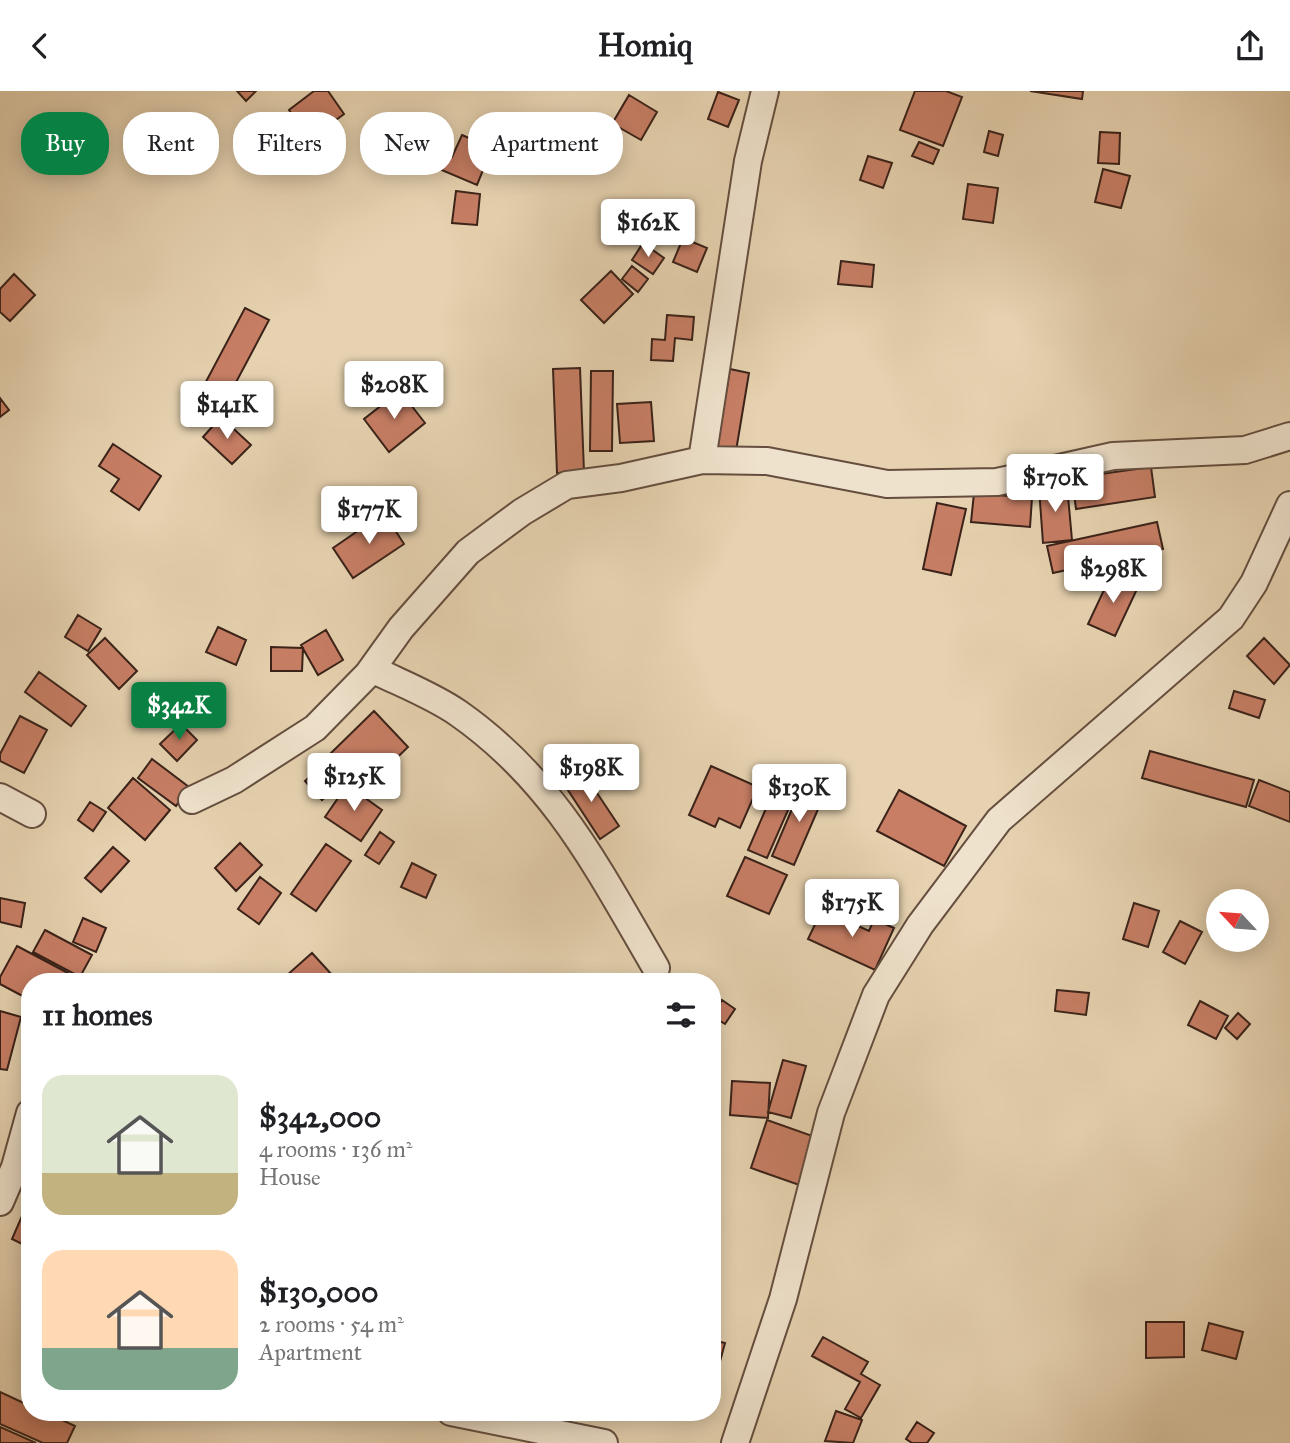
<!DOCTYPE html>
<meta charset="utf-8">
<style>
:root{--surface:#fff;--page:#f6f6f6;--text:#202124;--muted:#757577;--accent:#0b8043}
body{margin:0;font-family:"IM FELL Great Primer",serif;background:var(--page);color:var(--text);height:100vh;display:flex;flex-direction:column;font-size:26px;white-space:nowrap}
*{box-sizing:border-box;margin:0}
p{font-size:23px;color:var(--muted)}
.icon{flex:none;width:38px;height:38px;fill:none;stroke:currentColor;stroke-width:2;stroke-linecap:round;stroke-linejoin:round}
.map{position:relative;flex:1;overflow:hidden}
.drawer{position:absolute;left:21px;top:882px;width:700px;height:448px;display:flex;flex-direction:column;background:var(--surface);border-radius:28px;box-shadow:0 4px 18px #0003}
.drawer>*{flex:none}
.hud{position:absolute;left:21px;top:21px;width:700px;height:63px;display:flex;gap:14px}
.needle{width:46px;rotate:296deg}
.controls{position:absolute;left:1206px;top:798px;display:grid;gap:14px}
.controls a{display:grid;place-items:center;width:63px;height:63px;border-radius:50%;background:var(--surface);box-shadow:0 4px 18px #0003;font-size:35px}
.price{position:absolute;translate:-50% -60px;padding:0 16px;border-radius:7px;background:#fff;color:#222;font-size:23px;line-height:46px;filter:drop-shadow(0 2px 4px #0008)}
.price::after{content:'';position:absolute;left:50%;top:42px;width:21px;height:16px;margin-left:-10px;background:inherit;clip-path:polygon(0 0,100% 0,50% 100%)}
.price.on{background:var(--accent);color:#fff}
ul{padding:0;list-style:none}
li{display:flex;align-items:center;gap:21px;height:175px;padding:0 21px}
li span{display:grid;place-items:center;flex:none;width:196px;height:140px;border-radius:21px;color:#555}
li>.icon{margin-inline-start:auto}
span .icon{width:84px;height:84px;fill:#fffc;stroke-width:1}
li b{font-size:30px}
h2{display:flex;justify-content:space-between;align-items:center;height:84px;padding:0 21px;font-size:30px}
.pill{padding:0 24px;border-radius:28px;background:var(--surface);box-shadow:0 4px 18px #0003;font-size:24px;line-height:63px}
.pill.on{background:var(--accent);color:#fff}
header{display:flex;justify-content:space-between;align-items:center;height:91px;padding:0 21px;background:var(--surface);font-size:32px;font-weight:700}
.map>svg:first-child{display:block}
.building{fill:#c77e65;stroke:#3a2219;stroke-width:2}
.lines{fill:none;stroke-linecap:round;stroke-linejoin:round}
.minor-casing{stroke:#654e3f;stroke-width:30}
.minor{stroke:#efe2cc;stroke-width:26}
</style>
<header><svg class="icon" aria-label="back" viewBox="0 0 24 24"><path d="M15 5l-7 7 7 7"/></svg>Homiq<svg class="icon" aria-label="share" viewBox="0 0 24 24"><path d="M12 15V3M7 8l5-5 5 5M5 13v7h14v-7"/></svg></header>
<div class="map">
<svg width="1290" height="1352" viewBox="0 0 1290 1352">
<rect width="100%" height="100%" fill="#e6d2b0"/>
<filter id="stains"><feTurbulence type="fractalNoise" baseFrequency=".00286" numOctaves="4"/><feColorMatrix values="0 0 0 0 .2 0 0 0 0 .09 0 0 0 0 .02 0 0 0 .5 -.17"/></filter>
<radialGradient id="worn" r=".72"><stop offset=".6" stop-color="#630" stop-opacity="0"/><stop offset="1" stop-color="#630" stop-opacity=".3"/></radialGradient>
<path class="building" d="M237,0H256L246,10Z
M314,0H328L344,23L310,48L289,19Z
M915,0H946L962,6L943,55L900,39Z
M1030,0H1083L1082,8Z
M718,1L739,9L728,36L708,28Z
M629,4L657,21L641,49L620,37L599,73L567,56L586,24L609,38Z
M989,40L1003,44L998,65L984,61Z
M1100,41L1120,42L1119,73L1098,72Z
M462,44L492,57L477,94L425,72L431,58L452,66Z
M919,51L939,59L933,73L912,65Z
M868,65L892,72L883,97L860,89Z
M1103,78L1130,85L1121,117L1095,111Z
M968,93L998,97L993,132L963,128Z
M456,100L480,103L477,134L452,132Z
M683,147L707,157L697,181L673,171Z
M643,152L664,167L653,183L632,169Z
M841,170L874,174L872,196L838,193Z
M632,175L648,188L638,201L622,188Z
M611,180L633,203L604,232L581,209Z
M14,183L35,204L10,230L0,221V198Z
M245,217L269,229L225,312L201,300Z
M667,224L694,226L692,249L675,247L673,270L651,269L652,248L665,249Z
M580,277L584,381L557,382L553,278Z
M730,278L749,282L736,360L717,356Z
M591,280H613L612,360H590Z
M400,300L425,332L389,361L364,328Z
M0,307L9,319L0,326Z
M651,311L654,350L620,352L617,313Z
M221,326L251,354L232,373L203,346Z
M113,353L161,385L139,419L111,400L119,388L99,375Z
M1151,376L1155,406L1076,418L1072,387Z
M1067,394L1072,449L1043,452L1039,397Z
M974,402L1032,407L1030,436L971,431Z
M937,412L966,418L951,484L923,478Z
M384,422L404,453L353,487L333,457Z
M1157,431L1163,458L1053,482L1047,455Z
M1111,484L1138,496L1115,545L1088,533Z
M78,524L101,538L88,560L65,546Z
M218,536L246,549L236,574L206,561Z
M326,539L343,569L318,584L301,554Z
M105,547L137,580L119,598L87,564Z
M1264,547L1290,574L1274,593L1247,565Z
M271,556L303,557L302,580H271Z
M39,581L86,615L71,635L25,601Z
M1234,600L1265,609L1259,627L1229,617Z
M374,620L408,656L364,699L330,663Z
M20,625L47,639L24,682L0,670V663Z
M181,633L197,649L177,670L160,653Z
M1150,660L1254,689L1246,716L1142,687Z
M152,668L189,696L176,715L138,687Z
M324,673L341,693L322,709L305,690Z
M711,675L758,696L740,737L719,727L715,736L689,724Z
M581,678L619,735L600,748L562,690Z
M780,685L799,694L767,767L748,759Z
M133,687L170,719L145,749L108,717Z
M1259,689L1290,701V731L1249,715Z
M803,692L825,702L794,774L772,765Z
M347,694L382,719L361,750L325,726Z
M899,699L966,735L944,775L877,740Z
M90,711L106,721L93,740L78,729Z
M380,741L394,751L379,773L365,764Z
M240,752L262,774L236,800L215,777Z
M326,753L351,770L316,820L291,803Z
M113,756L129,770L101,801L85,787Z
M745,766L787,784L769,823L727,805Z
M412,772L436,784L426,807L401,796Z
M260,786L281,802L259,833L238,818Z
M0,807L25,812L21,836L0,831Z
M1134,812L1159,820L1148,856L1123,848Z
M822,819L869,840L874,828L894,837L875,879L808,848Z
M83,827L106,837L96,861L73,851Z
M1180,830L1202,841L1185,873L1163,861Z
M45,839L92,864L80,886L33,861Z
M17,855L68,882L63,891H30V909L0,893V886Z
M312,862L333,885L326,891H291L286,885Z
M1057,899L1089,902L1086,924L1055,920Z
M722,909L735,918L725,933L712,925Z
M1200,910L1228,925L1216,948L1188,934Z
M0,920L21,926L7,979L0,978Z
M1238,922L1250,933L1237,948L1225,937Z
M783,969L806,975L791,1027L768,1021Z
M732,990L770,992L768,1027L730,1024Z
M767,1029L821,1048L805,1096L751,1077Z
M22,1125L30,1128V1157L12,1148Z
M1146,1231H1184V1266L1146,1267Z
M1209,1232L1243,1241L1236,1268L1202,1259Z
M823,1246L868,1271L861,1283L880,1294L861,1327L845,1318L860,1291L812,1265Z
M712,1249L725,1252L716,1285L712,1284Z
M0,1301L30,1315V1321H45L75,1335L67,1352H43L0,1333Z
M836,1320L862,1329L853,1352L825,1350Z
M526,1321H553L552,1328Z
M917,1331L934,1342L927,1352H912L906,1348Z
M0,1336L36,1352H0Z"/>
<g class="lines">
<defs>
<path id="minor" d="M702,369L748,70L765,0
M372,578C400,592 432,604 458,622C555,690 598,778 656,877
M0,706L32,723
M192,709L234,689L315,637L368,583L401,537L468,461L522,421L567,394L621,387L702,369L767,370L887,393L997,391L1113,365L1245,359L1290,345
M0,1111L15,1076L30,1022
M451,1321L604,1352
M735,1352L783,1208L831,1022L876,904L920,834L999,729L1231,527L1254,492L1290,414"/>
</defs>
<use href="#minor" class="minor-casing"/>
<use href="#minor" class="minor"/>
</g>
<rect width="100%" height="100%" filter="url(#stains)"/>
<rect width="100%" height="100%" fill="url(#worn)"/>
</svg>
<div class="controls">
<a><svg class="needle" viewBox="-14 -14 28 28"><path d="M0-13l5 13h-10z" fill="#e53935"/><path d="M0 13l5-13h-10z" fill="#757577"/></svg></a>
</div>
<b class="price" style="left:648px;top:168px">$162K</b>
<b class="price" style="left:394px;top:330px">$208K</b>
<b class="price" style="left:227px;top:350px">$141K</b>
<b class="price" style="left:1055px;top:423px">$170K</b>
<b class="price" style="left:369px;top:455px">$177K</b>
<b class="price" style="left:1113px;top:514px">$298K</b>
<b class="price on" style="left:179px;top:651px">$342K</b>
<b class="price" style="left:591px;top:713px">$198K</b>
<b class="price" style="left:354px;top:722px">$125K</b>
<b class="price" style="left:799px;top:733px">$130K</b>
<b class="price" style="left:852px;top:848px">$175K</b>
<div class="hud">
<a class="pill on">Buy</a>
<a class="pill">Rent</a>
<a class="pill">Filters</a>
<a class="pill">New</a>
<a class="pill">Apartment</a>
</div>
<section class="drawer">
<h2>11 homes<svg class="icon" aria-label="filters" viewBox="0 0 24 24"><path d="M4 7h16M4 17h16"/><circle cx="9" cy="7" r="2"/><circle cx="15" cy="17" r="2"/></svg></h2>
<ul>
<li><span style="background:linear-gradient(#dfe7d0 70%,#c2b280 0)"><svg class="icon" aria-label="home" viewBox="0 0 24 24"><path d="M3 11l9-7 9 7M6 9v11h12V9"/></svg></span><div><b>$342,000</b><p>4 rooms · 136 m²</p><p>House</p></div></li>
<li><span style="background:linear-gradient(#ffd9b3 70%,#7fa58c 0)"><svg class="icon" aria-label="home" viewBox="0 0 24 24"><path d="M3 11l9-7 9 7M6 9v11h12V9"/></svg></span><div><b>$130,000</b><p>2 rooms · 54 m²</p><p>Apartment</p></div></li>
</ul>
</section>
</div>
